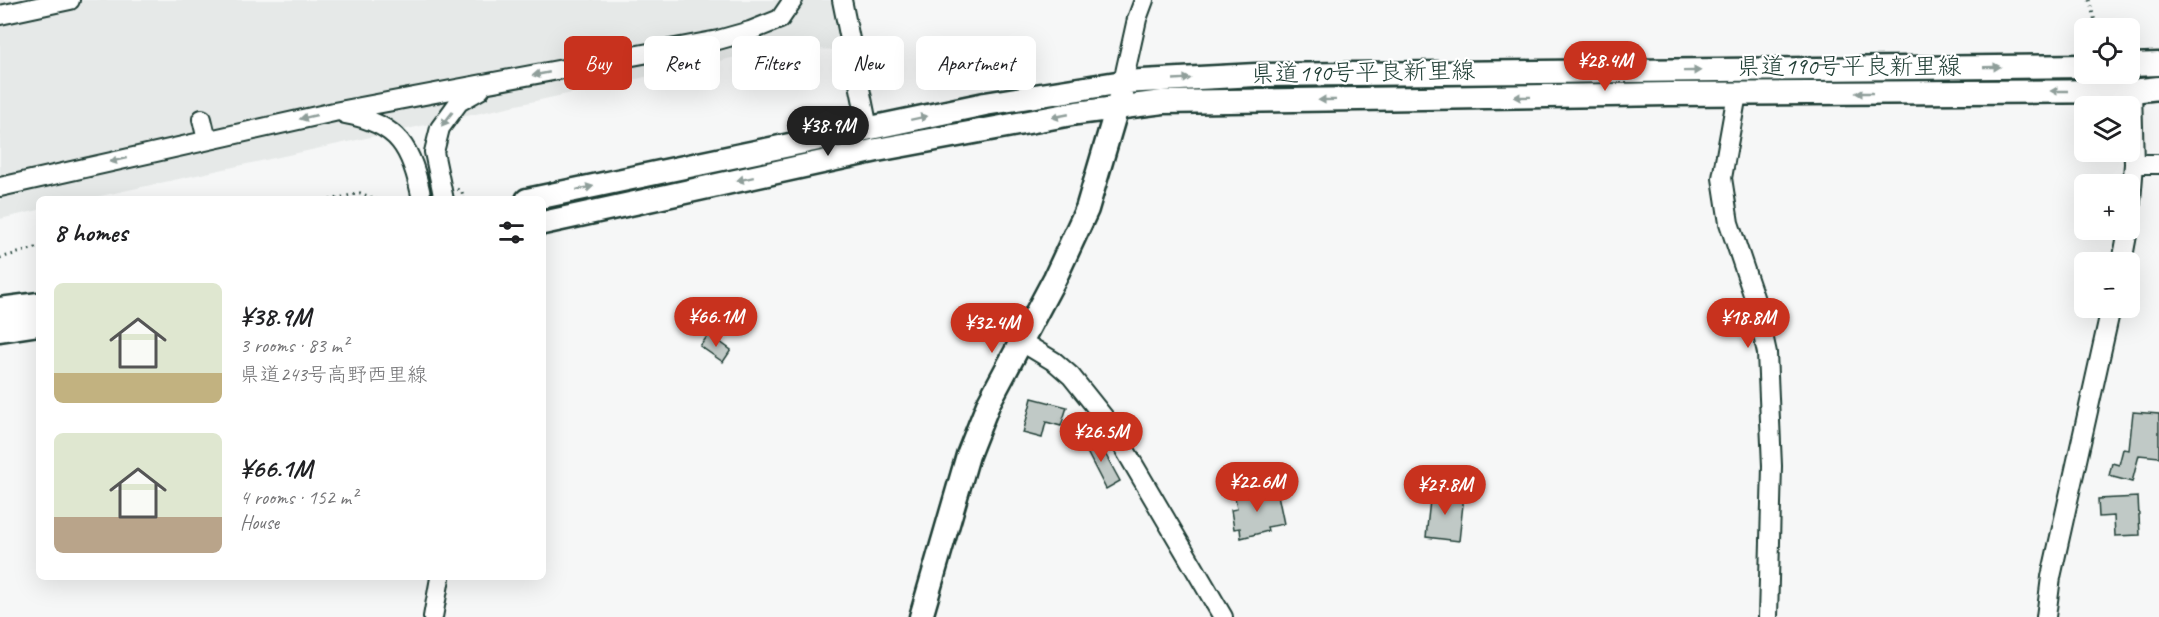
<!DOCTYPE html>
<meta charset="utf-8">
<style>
:root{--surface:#fff;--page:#f6f6f6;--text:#202124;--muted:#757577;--accent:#c8321e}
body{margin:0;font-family:Caveat,"Klee One",sans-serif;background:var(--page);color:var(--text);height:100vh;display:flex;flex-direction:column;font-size:22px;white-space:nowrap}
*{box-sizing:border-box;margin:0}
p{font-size:20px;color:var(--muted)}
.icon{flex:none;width:33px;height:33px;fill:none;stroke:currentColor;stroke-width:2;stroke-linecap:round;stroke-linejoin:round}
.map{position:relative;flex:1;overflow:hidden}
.sheet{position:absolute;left:36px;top:196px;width:510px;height:384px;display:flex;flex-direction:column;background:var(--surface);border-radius:9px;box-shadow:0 6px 24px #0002}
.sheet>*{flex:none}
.banner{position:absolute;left:564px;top:36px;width:570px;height:54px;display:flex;gap:12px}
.tools{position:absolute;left:2074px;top:18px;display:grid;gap:12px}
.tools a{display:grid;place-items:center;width:66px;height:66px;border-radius:9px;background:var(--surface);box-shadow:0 6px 24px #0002;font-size:30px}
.price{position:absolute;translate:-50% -51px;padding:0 14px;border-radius:21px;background:var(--accent);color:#fff;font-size:20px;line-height:39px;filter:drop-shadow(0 2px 3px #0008)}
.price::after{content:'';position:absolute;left:50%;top:36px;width:18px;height:14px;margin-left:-9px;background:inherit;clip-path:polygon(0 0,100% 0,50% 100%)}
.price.on{background:#222;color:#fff}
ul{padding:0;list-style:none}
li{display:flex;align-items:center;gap:18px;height:150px;padding:0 18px}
li span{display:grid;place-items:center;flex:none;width:168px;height:120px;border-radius:9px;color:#555}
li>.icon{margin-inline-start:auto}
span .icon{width:72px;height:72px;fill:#fffc;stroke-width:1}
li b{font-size:26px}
h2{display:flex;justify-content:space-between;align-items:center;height:72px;padding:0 18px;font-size:26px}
.tag{padding:0 21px;border-radius:9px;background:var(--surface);box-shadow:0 6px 24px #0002;font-size:21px;line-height:54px}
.tag.on{background:var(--accent);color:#fff}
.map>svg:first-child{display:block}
.built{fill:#e6e9e8}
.building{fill:#c0c9c6;stroke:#1f3d34;stroke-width:1.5}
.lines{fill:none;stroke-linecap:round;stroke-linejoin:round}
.minor-casing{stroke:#1f3d34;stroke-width:22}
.major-casing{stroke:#1f3d34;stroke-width:27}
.path{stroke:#1f3d34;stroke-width:3;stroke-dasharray:1.5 4.5;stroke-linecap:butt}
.minor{stroke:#fff;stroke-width:18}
.major{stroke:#fff;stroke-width:22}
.oneway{fill:#8f9e9a}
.labels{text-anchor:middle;stroke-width:4.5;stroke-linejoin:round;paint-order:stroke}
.street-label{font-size:24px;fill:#1f3d34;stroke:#fff}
</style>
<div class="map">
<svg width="2159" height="617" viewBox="0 0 2159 617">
<rect width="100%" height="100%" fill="#f6f7f7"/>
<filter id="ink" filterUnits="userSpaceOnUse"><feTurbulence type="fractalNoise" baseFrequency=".0167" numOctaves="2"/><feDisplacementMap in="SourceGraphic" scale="12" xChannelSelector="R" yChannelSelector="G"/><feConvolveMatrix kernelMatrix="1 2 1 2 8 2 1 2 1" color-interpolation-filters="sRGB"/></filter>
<g filter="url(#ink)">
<path class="built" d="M0,0H832L843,50L778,48L87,199L39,200V210L0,219Z"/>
<path class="building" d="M709,334L731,350L723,362L700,346Z
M1032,398L1067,407L1061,426L1046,422L1042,438L1023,433Z
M2133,412L2159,414V457L2139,455L2132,482L2109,476L2112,463L2119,465L2123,449L2129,450Z
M1096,437L1120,481L1106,489L1083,444Z
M1277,490L1284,524L1267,527L1268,531L1241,538L1240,528L1234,529L1231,510L1237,509L1235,497Z
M1431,491L1464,495L1459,541L1426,537Z
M2138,497L2140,535L2115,536L2114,516L2099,517L2098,499Z"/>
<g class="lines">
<defs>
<path id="minor" d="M842,0L868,128
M0,15L70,0
M1123,82L1137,19L1144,0
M1737,94L1722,178L1729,223L1756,303L1767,353L1772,466L1768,617
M345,114C399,124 412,148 422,200
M202,119L207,140
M2134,164H2159
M0,187L334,112L718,40L750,31L780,19L793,0
M444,200L434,152L440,128L459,102L480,90
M2130,213L2134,164L2132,91
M2122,262L2128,230
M1022,342L1055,362L1071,376L1111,426L1223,617
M433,617L440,578
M2046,617L2051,577L2111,308"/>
<path id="major" d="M2130,65L2159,64
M527,200L985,104L1123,82L1256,75L2085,66
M543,223L877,150L1077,113L1163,102L1669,94L2132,91L2159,88
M0,309L39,304
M0,330L39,324
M921,617L968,455L989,402L1055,278L1087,209L1121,94"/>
</defs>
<use href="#minor" class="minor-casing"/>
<use href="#major" class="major-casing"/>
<path class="path" d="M2089,0L2097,28
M457,189L462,192L464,200
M330,200L360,193L378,200
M0,258L39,247"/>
<use href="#minor" class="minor"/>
<use href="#major" class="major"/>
</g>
<defs><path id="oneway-solid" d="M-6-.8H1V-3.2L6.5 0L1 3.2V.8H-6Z" transform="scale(1.5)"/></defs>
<g class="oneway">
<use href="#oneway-solid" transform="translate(1992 67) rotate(-1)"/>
<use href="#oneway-solid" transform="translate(1692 71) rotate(-1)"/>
<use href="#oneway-solid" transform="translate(541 74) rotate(169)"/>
<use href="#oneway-solid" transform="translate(1182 79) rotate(-3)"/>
<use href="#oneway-solid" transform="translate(2059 91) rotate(180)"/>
<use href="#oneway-solid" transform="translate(1864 93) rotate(180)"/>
<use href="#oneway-solid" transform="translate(1522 97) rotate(179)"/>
<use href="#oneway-solid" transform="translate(1327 100) rotate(179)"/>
<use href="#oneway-solid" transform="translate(1060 116) rotate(169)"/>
<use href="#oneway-solid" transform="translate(308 117) rotate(167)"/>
<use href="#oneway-solid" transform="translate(919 118) rotate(-12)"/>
<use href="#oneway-solid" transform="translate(447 119) rotate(128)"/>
<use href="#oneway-solid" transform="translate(118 160) rotate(167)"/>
<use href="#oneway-solid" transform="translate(745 179) rotate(168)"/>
<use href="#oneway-solid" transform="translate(585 188) rotate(-12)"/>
</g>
</g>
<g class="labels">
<g class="street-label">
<text x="1849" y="74">県道190号平良新里線</text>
<text transform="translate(1363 72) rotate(-1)" y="8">県道190号平良新里線</text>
</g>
</g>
</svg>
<div class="tools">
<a><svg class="icon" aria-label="locate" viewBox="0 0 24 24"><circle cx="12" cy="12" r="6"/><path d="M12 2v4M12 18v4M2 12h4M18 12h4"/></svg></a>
<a><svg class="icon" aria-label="layers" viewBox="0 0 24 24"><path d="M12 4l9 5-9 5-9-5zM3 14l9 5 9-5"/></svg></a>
<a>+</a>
<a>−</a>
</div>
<b class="price" style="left:1605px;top:92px">¥28.4M</b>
<b class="price on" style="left:828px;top:157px">¥38.9M</b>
<b class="price" style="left:716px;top:348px">¥66.1M</b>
<b class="price" style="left:1748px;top:349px">¥18.8M</b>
<b class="price" style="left:992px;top:354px">¥32.4M</b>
<b class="price" style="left:1101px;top:463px">¥26.5M</b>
<b class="price" style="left:1257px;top:513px">¥22.6M</b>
<b class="price" style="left:1445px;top:516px">¥27.8M</b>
<div class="banner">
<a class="tag on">Buy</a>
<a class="tag">Rent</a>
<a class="tag">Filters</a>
<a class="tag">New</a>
<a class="tag">Apartment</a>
</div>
<section class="sheet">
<h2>8 homes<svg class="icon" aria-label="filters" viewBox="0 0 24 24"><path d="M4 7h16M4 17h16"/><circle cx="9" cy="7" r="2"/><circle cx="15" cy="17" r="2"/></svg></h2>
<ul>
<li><span style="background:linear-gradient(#dfe7d0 75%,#c2b280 0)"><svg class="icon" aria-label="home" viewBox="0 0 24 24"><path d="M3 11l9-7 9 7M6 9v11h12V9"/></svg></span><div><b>¥38.9M</b><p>3 rooms · 83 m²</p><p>県道243号高野西里線</p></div></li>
<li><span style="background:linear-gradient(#dfe7d0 70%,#b9a48a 0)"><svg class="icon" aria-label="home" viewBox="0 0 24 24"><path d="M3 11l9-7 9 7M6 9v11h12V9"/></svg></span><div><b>¥66.1M</b><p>4 rooms · 152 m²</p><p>House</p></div></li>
</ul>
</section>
</div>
